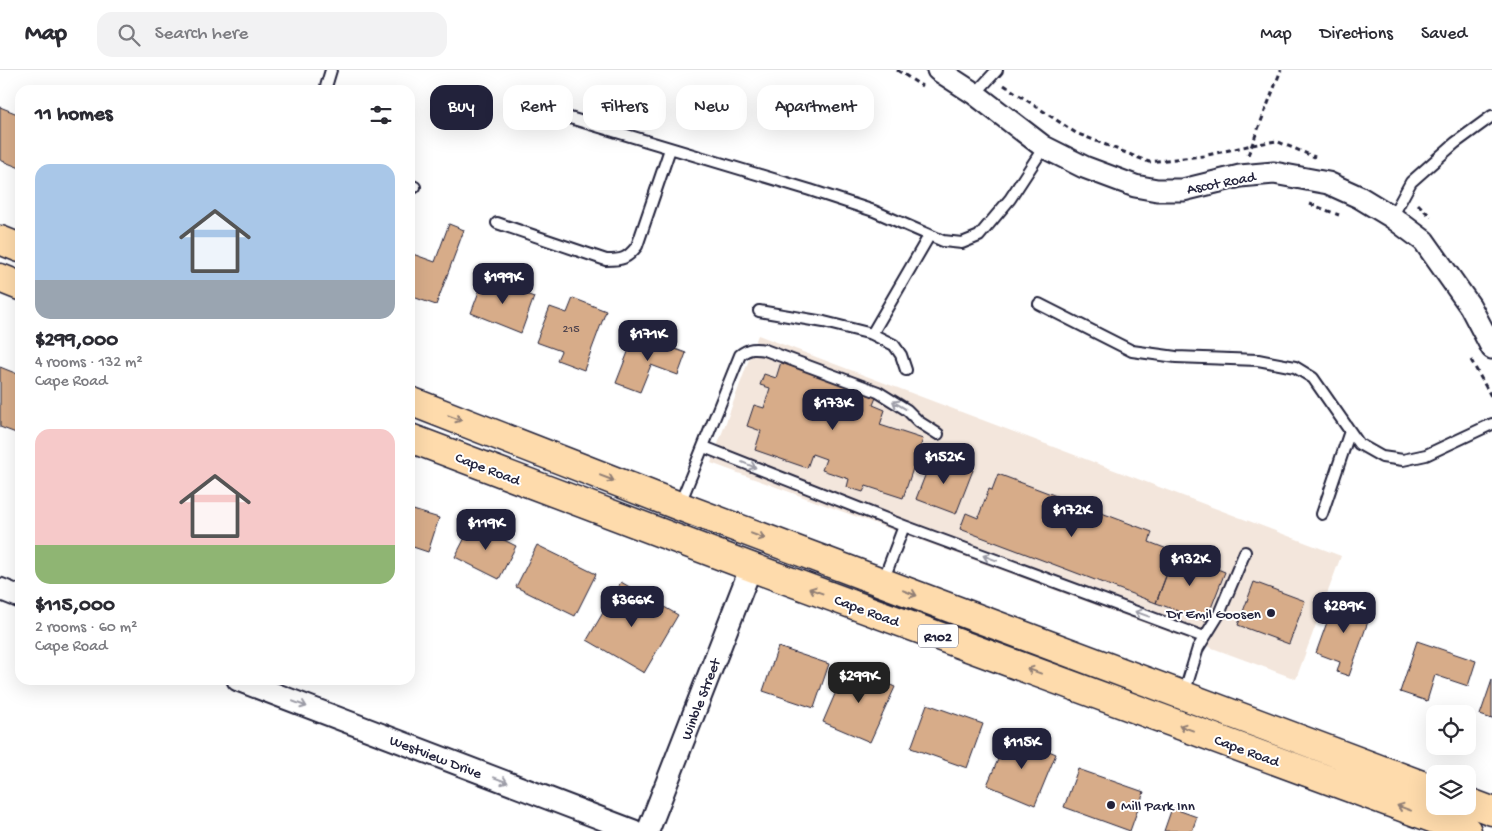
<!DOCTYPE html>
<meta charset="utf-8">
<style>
:root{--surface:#fff;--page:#f2f2f3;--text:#2b2b33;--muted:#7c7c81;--line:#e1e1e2;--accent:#22223b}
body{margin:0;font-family:"Gochi Hand",sans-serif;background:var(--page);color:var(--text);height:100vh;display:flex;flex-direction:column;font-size:19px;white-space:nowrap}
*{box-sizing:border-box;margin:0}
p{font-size:16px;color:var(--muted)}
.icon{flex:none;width:28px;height:28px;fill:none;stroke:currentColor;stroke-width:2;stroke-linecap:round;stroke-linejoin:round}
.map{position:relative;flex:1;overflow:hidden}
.panel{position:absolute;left:15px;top:15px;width:400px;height:600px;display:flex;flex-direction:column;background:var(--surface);border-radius:15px;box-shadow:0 5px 20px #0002}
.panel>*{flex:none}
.top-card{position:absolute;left:430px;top:15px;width:475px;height:45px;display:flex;gap:10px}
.tools{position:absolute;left:1426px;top:635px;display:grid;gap:10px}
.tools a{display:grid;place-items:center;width:50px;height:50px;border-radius:10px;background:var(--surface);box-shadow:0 5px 20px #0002;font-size:25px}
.price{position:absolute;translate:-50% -42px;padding:0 11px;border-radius:10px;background:var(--accent);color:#fff;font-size:16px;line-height:32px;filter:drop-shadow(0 1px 2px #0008)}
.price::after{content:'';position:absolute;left:50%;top:30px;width:15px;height:11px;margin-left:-8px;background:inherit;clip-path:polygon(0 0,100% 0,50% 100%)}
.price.on{background:#222;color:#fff}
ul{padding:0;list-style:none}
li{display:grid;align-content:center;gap:10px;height:265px;padding:0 20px}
li span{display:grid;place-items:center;height:155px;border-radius:15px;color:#555}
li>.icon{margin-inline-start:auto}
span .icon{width:90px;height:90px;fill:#fffc;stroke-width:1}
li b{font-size:21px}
h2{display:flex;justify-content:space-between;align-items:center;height:60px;padding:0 20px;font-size:21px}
.tag{padding:0 18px;border-radius:15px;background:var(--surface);box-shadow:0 5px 20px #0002;font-size:18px;line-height:45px}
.tag.on{background:var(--accent);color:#fff}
header{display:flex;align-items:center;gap:30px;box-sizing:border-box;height:70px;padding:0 25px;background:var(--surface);border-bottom:1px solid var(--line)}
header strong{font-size:24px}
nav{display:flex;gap:28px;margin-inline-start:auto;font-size:18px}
.search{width:350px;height:45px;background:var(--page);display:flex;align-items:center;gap:12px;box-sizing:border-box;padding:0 18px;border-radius:15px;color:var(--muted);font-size:19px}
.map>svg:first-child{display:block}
.built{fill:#f3e6dc}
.building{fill:#d7ac89;stroke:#22223b}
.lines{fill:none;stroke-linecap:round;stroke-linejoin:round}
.service-casing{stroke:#22223b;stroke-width:14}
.minor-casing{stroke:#22223b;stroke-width:25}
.primary-casing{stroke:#22223b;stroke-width:31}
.path{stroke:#22223b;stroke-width:3;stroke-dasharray:5 4;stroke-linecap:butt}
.service{stroke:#fff;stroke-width:10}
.minor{stroke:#fff;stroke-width:21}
.primary{stroke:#fedbac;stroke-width:28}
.oneway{stroke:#9c9ca7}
.oneway2{stroke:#907e74}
.poi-dot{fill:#22223b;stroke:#fff;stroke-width:2}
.labels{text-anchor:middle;stroke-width:4;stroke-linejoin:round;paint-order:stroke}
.number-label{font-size:12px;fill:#4f444e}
.shield{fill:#fff;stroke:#646476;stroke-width:1}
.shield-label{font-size:14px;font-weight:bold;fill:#22223b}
.street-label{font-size:15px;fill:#22223b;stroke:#fff}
.poi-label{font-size:15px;fill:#22223b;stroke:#fff;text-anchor:end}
</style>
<header>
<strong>Map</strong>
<div class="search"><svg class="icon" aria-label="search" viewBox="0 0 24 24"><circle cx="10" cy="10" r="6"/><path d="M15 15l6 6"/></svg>Search here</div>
<nav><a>Map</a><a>Directions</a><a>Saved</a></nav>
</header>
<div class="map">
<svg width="1492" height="761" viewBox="0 0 1492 761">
<rect width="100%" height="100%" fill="#fff"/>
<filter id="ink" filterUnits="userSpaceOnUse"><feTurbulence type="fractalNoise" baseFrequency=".02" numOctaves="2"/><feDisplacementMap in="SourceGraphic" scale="10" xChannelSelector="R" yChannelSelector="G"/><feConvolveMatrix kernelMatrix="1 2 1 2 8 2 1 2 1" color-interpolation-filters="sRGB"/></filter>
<g filter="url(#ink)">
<path class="built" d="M758,265L1341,486L1296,609L711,393Z"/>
<path class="building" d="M0,37L20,45V98L0,90Z
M449,154L464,160L436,235L410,226V183L435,192Z
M484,208L534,227L521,263L471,243Z
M573,228L606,241L584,300L557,290L561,281L536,272L550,237L567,243Z
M635,264L686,283L678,305L651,295L640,322L616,313Z
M781,292L877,325L873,335L885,340L880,355L923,369L903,428L866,416L863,422L847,417L849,409L822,400L826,389L812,384L807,398L755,380L761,361L747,356L754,335L764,338L770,318L760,315L764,304L776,308Z
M0,297L20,305V353L16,363L0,357Z
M933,385L973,400L956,444L916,429Z
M998,404L1152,462L1149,472L1175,482L1156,533L960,459L966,443L978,448L989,419L992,420Z
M410,439L439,448L428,482L410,476Z
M472,454L516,476L499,509L455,487Z
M537,475L596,504L575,546L516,517Z
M1175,482L1225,502L1206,551L1156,533Z
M621,512L678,545L644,603L587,570Z
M1254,512L1305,531L1289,574L1238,555Z
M1336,527L1372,540L1349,606L1337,602L1340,592L1316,583Z
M1417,571L1476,591L1468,616L1435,605L1427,631L1400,622Z
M778,577L829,594L814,638L763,621Z
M847,596L895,617L870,672L823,652Z
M1492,610V649L1480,645Z
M927,634L983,654L967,698L911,678Z
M1009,664L1056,684L1035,735L987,715Z
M1078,699L1144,722L1130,761L1064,737Z
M1172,738L1197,747L1192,761H1164Z"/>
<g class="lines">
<defs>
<path id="service" d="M325,20L331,0
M975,24L997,0
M530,36L810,120L874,141L943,171L962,173L979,166L1010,129L1044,77
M410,115L415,117
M1392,147L1411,112L1455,73L1492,46
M497,153L606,190C622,190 627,189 637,176L670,79
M1039,234L1132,281L1176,287L1258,290L1295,297L1313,308L1359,374L1382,387L1403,390L1426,385L1492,354
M759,241L824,252L872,264L894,275L901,285L906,300
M872,264L929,166
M704,377L904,456L1204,567
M679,436L740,285C749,278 755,278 765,280L878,322L907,340L919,352L938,364
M1322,444L1350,361
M883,511L904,456
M1184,624L1198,578L1219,544L1245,482"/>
<path id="minor" d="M938,0L975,24L1044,77L1084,97L1135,116L1157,120H1183L1240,106L1274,103L1328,113L1359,127L1392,147L1424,171L1470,236L1492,278
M0,519L20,527
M238,610L634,761
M648,761L751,497"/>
<path id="primary" d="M0,170L20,178
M0,208L20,216
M410,331L679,436L1435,720
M410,368L751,497L1467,761
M1468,732L1492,741"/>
</defs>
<use href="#service" class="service-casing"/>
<use href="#minor" class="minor-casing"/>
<use href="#primary" class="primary-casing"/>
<path class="path" d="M897,0L922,16
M1004,15L1076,63L1149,92L1203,86L1252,75L1276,71L1315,87
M1248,85L1281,0
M1310,134L1339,145
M1418,134L1431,147
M1471,290L1492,328"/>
<use href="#service" class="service"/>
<use href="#minor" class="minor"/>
<use href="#primary" class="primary"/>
</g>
<defs><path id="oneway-shaft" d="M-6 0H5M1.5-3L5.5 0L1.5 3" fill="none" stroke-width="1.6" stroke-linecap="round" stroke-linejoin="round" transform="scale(1.25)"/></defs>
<g class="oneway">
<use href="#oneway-shaft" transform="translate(899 335) rotate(-149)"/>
<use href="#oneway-shaft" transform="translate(749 395) rotate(22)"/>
<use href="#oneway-shaft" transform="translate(990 488) rotate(-160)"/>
<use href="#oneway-shaft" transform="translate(1142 544) rotate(-160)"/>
<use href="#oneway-shaft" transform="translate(300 634) rotate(21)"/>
<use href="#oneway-shaft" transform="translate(501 710) rotate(21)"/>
</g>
<g class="oneway2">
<use href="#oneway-shaft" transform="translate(455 348) rotate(21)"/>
<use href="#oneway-shaft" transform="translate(607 408) rotate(21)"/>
<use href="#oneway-shaft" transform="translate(758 466) rotate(21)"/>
<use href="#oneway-shaft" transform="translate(816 521) rotate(-160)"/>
<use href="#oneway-shaft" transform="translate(910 523) rotate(21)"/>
<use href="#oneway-shaft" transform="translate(1034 601) rotate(-160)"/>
<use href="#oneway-shaft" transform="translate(1186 658) rotate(-160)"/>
<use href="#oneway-shaft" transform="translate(1404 738) rotate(-160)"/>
</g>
</g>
<g class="poi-dot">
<circle cx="1271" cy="543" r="5"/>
<circle cx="1111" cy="735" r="5"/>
</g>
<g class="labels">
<g class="number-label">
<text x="571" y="262">215</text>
</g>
<rect class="shield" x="918" y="554.5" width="40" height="23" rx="4"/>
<g class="shield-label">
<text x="938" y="571">R102</text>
</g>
<g class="street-label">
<text transform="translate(1221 112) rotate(-11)" y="5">Ascot Road</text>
<text transform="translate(488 398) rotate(21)" y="5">Cape Road</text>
<text transform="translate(867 540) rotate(20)" y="5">Cape Road</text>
<text transform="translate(700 629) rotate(-69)" y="5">Winble Street</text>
<text transform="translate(1247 680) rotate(20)" y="5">Cape Road</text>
<text transform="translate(436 686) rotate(21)" y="5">Westview Drive</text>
</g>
<g class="poi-label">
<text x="1261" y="548">Dr Emil Goosen</text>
<text x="1121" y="740" text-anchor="start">Mill Park Inn</text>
</g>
</g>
</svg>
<div class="tools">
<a><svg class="icon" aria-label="locate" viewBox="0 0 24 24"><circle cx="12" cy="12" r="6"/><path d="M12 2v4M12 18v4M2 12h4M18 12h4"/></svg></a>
<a><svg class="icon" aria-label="layers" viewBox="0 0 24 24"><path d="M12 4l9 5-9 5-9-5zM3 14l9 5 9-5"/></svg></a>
</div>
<b class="price" style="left:503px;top:235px">$199K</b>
<b class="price" style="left:648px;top:292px">$171K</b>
<b class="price" style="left:833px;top:361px">$173K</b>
<b class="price" style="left:944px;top:415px">$152K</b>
<b class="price" style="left:1072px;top:468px">$172K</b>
<b class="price" style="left:486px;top:481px">$119K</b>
<b class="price" style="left:1190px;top:517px">$132K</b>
<b class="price" style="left:632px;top:558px">$366K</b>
<b class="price" style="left:1344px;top:564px">$289K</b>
<b class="price on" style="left:859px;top:634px">$299K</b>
<b class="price" style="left:1022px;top:700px">$115K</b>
<div class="top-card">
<a class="tag on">Buy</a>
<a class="tag">Rent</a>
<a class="tag">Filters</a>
<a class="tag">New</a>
<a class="tag">Apartment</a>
</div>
<section class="panel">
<h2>11 homes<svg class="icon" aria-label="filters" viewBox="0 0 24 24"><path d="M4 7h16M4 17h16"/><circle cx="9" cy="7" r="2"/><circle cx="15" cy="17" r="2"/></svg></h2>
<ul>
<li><span style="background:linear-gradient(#a9c7e8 75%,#9aa5b1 0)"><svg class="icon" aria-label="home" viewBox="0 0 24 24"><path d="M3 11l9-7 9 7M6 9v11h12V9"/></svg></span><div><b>$299,000</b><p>4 rooms · 132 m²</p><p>Cape Road</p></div></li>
<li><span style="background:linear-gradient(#f6c9c9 75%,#8fb573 0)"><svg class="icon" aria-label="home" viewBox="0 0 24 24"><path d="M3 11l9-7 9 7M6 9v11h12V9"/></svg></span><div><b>$115,000</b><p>2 rooms · 60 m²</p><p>Cape Road</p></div></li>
</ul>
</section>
</div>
